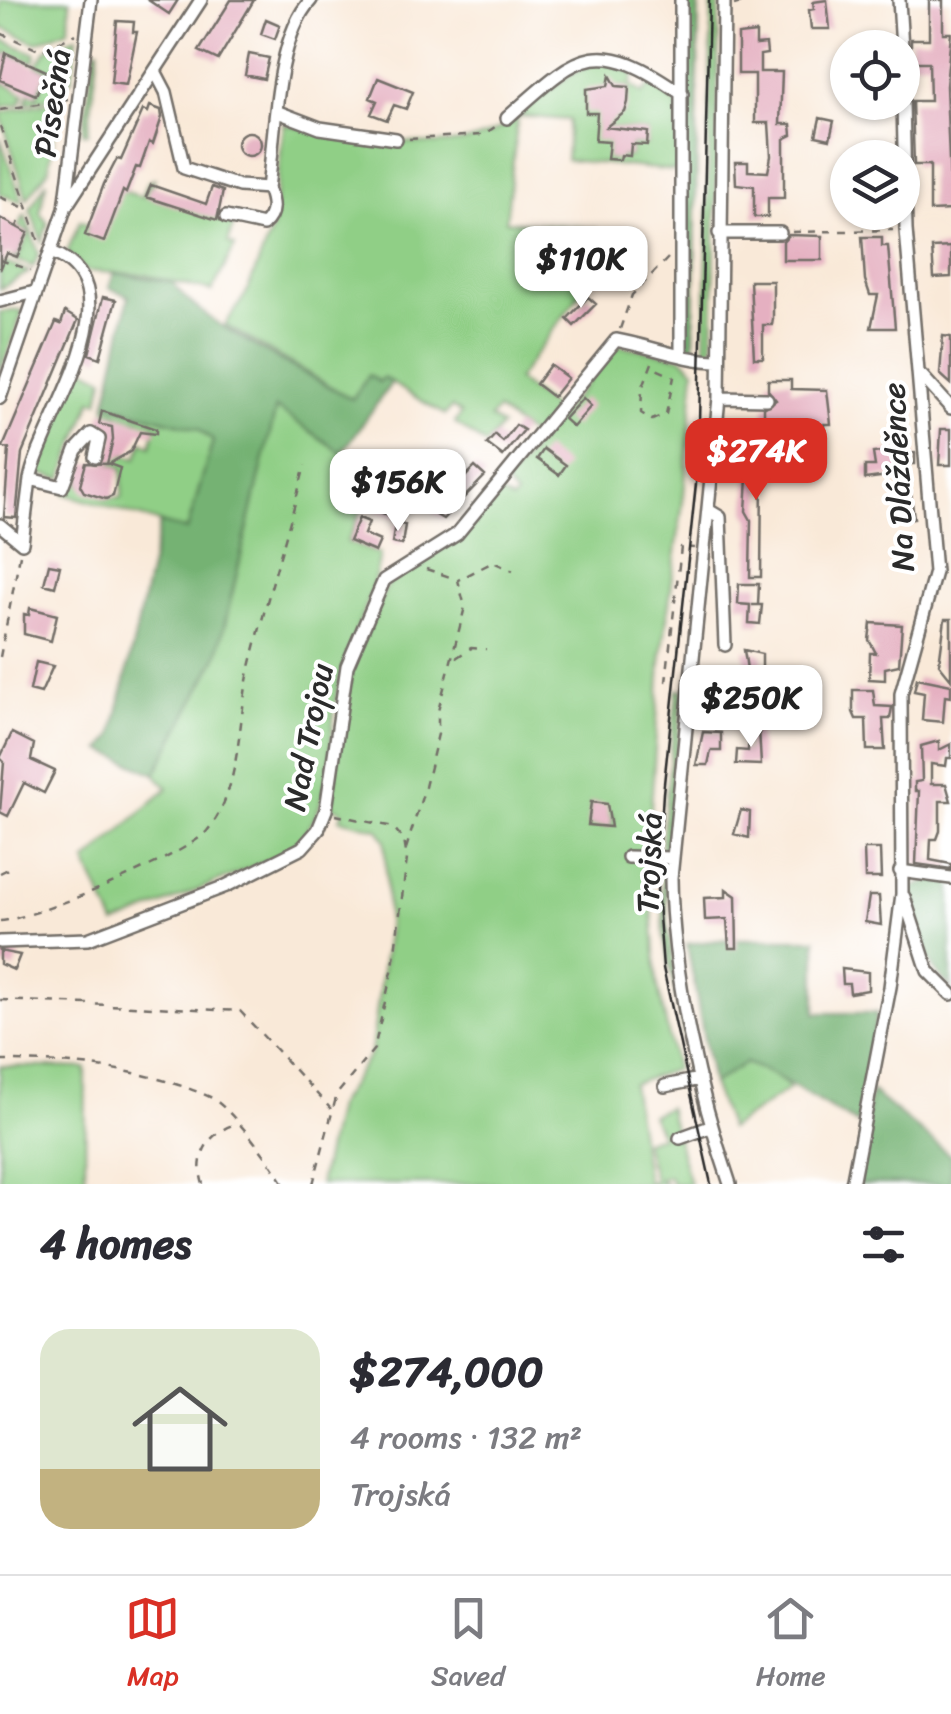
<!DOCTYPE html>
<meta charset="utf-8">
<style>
:root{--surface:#fff;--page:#f2f2f3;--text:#2b2b33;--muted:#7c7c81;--line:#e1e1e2;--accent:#d93025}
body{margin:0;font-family:Sriracha,sans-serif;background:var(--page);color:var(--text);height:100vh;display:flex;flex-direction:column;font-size:38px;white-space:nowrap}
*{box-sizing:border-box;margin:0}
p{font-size:32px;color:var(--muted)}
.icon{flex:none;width:55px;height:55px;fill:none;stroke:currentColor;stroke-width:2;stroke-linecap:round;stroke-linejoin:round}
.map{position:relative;height:1184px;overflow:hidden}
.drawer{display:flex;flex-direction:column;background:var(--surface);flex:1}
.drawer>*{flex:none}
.controls{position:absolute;left:830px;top:30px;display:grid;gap:20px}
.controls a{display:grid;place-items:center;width:90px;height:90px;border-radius:50%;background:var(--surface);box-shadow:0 2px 8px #0004;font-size:50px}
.price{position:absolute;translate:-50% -85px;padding:0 22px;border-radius:20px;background:#fff;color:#222;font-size:32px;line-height:65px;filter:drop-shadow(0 2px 5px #0008)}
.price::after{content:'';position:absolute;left:50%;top:60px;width:30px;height:22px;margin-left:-15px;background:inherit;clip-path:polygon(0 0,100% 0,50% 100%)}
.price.active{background:var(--accent);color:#fff}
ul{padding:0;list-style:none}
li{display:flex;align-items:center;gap:30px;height:250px;padding:0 40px}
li+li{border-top:2px solid var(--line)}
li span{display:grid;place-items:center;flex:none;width:280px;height:200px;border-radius:30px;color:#555}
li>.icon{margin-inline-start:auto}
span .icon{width:120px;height:120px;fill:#fffc;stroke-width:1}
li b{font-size:42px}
h2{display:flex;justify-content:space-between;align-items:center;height:120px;padding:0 40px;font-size:42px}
.tab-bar{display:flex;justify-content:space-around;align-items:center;height:140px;border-top:2px solid var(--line);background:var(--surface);font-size:28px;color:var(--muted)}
.tab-bar a{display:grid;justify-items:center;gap:5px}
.tab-bar .active{color:var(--accent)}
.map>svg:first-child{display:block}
.green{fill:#90cf86;stroke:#5e7d58;stroke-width:2.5;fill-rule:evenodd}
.forest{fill:#74b273;stroke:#506e4f;stroke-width:2.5}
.building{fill:#e5b0c1}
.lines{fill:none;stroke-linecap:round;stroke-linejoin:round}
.minor-casing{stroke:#736e68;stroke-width:16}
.path{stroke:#736e68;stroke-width:2.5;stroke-dasharray:8 8;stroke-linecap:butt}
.minor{stroke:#fff;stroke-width:11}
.tram{stroke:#2b2b2b;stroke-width:2.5}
.labels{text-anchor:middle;stroke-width:8;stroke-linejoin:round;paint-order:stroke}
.street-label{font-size:32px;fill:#2b2b2b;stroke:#fff}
</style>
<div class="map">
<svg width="951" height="1184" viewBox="0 0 951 1184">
<rect width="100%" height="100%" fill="#fff"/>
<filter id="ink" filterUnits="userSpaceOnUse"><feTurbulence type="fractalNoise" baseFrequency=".01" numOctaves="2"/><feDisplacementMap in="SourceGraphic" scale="20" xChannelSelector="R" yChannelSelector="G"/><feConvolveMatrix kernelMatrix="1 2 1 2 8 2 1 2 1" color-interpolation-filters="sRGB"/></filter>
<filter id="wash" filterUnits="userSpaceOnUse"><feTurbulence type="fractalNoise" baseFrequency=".0048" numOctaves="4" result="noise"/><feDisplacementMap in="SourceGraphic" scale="40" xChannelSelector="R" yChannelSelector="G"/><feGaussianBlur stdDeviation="2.25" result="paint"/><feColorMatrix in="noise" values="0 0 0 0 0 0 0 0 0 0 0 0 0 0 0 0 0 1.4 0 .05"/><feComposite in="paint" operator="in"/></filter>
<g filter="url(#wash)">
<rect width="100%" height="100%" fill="#f9e9d8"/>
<path class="green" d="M0,0H70L69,29L36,43L0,27Z
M712,0H719L713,347L705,351Z
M77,36L72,80L60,83L57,96L26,103L29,93L37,96L48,71L37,65L47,49Z
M0,39L36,54L34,62L6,52L0,66Z
M99,49L88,133H83L95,50Z
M603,60L634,74L631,85L642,94L652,84L678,105L676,171L566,160L569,120L518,116L506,221L597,229L592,277L517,380L555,410L533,437L497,410L490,418L501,426L486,445L455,423L461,414L452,407L445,415L383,378L352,399L225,325L246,294L272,229L284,124L364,141L366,137C412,144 467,153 508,123C546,96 555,78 603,60ZM603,87H629L624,113L617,114ZM611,128L647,132V145L631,144L630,156L608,159Z
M0,81L24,94L20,104L0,107Z
M55,101L58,103L49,169L27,199L0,113Z
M0,137L22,201L20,202L0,194Z
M154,179L147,197L234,223L228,243L235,246L212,291L146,275L86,271L67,252L80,221L87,224L88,237L123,191L142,197L148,182Z
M47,181L40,213L48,223L42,242L30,209Z
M25,215L39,254L33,267L11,258H18L29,233L18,227Z
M0,261L29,272L0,289Z
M22,310V313L0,373V312Z
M617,345L681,357L695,369L684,494L661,662L648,851L638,852L637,861L649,862L657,983L676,1069L632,1084L647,1181L654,1180L644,1141L661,1136L651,1115L668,1107L690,1184H672L669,1176L659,1179L667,1184H319L336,1107L371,1053L388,926L385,840L378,829L340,819L343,812L331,806L351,667L388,584L463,533L498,493L512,501L516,496L505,484ZM591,803H598L606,816L614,817L610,827L589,825Z
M79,365L104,378L99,401L92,400L62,479L38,473L39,460Z
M106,404L199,429L213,441L187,531L65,494L70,479H79L80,485L105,499L122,498V468L100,459L103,449L137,458L143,441L151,446L156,426L106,410Z
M276,407L376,477L347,542L380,554C374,594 356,626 344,664C322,729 345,802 288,852L115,925L86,862L168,788L155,774L217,657Z
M677,690H683L667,848L661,851Z
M661,861L665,866L668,930L692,1073L664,938Z
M744,1063L772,1072L790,1088L729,1129L712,1084Z
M0,1066L86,1068L85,1179L72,1184H0Z"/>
<path class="forest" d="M685,0H699L694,350L686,344Z
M114,273L173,282C193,320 309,374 352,399L369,375L379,382L383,378L392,382L342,453L276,408L217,657L155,774L102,750L113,735L160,523L187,530L213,441L199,429L106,404L129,296L109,288Z
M932,880L951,883V988C923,961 912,924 911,888Z
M728,939H816V1013H877L858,1124C822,1105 780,1075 745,1063L712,1084L687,944Z
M871,1091L951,1156V1184H856Z"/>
<g id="blocks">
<path class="building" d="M148,0H178L169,14Z
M231,0H254L218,60L199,51Z
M827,0L830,29H811L809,10L814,9L813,2Z
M929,0H943V33H951L946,86L951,210L930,211V165H914L912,101H930L929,62H911V39H929Z
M266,19L280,25L275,39L261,34Z
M117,21L134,22L133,32H137L126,85L111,83Z
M756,33V45L766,44L767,54L760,55V72H782L780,124H791L792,135L784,139V198H768V217H754V186L736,184L735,162H748V171L768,172L771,156L769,123H755V74H738V35Z
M6,53L46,71L36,95L0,80Z
M249,54L269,58L264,79L245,75Z
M610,75L616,86L629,87L628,102L625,112L606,127L648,132L647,145L631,144L630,156L621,155L620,160L607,159L609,142L595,141L597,113H586V89L608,86Z
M378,78L413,92L406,109L394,105L387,120L371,114L377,101L370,98Z
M150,106L161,110L162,117L153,144L149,142L140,168L136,167L126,193L123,191L104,242L85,235L104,184L117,159L121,160L143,110L148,112Z
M820,118L834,121L830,139L816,136Z
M237 144a12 12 0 1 1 24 0a12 12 0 1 1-24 0Z
M151,185L206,204L212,187L223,191L217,220L146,197Z
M0,218L28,233L17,257L7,253L0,270Z
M603,232L619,233L618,259L601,258Z
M789,235L822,236V260H783V242Z
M862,237H882V246H888L895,328H871L878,295H870L865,280Z
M951,247V277L934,278L932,248Z
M750,281H773V319L772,325H763V358H754Z
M103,297L116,300L100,358L89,354Z
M588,297L596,304L574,326L567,319Z
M65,312L78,320L22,453L16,518L4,517L9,449L3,447L56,322L61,324Z
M943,336L951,337V384L940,374Z
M550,365L568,378L553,397L536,384Z
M768,380H791V389L827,390L831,424H824V436L798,435V423L764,424V408L776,400L768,390Z
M583,398L591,406L573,427L564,419Z
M102,411L156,429V434L140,432L131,451L109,464L120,468L113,496L106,499L84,492L80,485L86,463L107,464L113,440L112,427L99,424Z
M516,425L524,430L503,456L487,444L495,435L503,442Z
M941,429H951V465H939Z
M750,444L769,445V465L762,474L761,577H750L751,520L746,511Z
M544,449L566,465L559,475L537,459Z
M900,450L901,454L915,453V464H902L903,474L865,479V466H875L873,453Z
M475,467L485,476L443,519L431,512Z
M910,486L914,518L905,519L901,487Z
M381,496L403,505L398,519L375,510Z
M359,518L369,522L364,534L380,541L375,552L349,541Z
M395,523L405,525L402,545L392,543Z
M49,564L60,566L55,587L44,584Z
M739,584H759L758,605H752H762L760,624L749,623L750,605L738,604Z
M30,608L57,615L51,641L24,634V614L29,615Z
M945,619H951V679L939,664Z
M871,623L902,625L899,665L885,668V680L869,679L870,653H876L869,640Z
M744,650L762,654V670L747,669Z
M36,662L53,666L41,693L30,690Z
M917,678L951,685V697L945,696L943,722L922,720L924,693L914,691Z
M755,684L764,685L762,716L752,715Z
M853,690H873L875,706L892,707L890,719H883L885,750H867L866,719H856L853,712Z
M749,728L759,729L761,765L736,764L737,750L748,751Z
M703,732L721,733V751H711L708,765H696Z
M12,733L34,744L31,760L55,771L44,793L24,783L8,816L0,812L4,762L0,758Z
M939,741V750L951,744V758H947L946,766L931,764V784H946L951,801H940V831L937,839H931L930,860L951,864V869L916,864L919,791H915V782L922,781L921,746Z
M591,802L607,804L611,827L588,825Z
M741,810L750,812L749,838L734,834Z
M864,849H880L881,878H865Z
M726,889L736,896L737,948H729L727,919L705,920L704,898L726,897Z
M869,896H879L881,925L865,922Z
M0,951L20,955L14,970L0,964Z
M842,969L868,972V990L850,993L849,984H843Z"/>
</g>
</g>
<g filter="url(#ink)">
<use href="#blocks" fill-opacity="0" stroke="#736e68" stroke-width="2.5"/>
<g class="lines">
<defs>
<path id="minor" d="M724,0L719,398L671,878C672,973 699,1094 730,1184
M899,0L902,48
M155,71L166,92L184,168L239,186L268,188C275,137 275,38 311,0
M278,112L320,128L396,139
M507,118C579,54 595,33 682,94
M67,205L201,0
M226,217L263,225C276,214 273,202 268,188
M719,233H780
M51,252C142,287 42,420 30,479L62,487L76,450L91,434L99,439L95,457
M0,301L35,292
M681,352V0
M922,376L951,408
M0,398L65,209L91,0
M719,398L767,399
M710,511L720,517L725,645
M0,525L22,543
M22,543L30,479
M628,857L673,858
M900,871L951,878
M904,897L928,971L951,994
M0,942L88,939L226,886L302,848L318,830L326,810L347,666L384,580L457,534L616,340C650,346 686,361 719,361
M665,1086L700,1079
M680,1138L710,1127
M852,1184L890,987L902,894L901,694L935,572L906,230L902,60"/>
</defs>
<use href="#minor" class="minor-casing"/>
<path class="path" d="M734,5L752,0
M0,33L41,51L76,34
M0,110L68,99
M0,126L40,245
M409,139L483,135L498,125
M0,197L27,209
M17,226L19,222
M792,232L893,230
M0,260L31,270
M620,329L632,295L668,258
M652,363L642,389L641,413L652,420L666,414L674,377L654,368
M725,441L769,442
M426,569L456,579
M0,657L20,555
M456,658L471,648L486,649
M666,682L681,547L694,548
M406,849L425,787L438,734V711L465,607L458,580L493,562L513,571
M0,873L10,868
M0,921C35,919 185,856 207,831C243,788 237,715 251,663C267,597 288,532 305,465
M0,1000L240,1011L331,1109
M0,1061C71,1061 144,1068 210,1097C228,1105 274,1165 284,1184
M203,1184C194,1157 208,1132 236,1124
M313,1184L337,1094L374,1049L393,967L407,859L404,840L393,827L336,815"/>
<use href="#minor" class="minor"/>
<path class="tram" d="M709,0L698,465L663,793L657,890L663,968L711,1184"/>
</g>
</g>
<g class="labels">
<g class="street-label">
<text transform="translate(52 103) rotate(-82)" y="11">Písečná</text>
<text transform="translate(898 477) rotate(-93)" y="11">Na Dlážděnce</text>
<text transform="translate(308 737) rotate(-79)" y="11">Nad Trojou</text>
<text transform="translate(649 863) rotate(-88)" y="11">Trojská</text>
</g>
</g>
</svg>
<div class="controls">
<a><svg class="icon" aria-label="locate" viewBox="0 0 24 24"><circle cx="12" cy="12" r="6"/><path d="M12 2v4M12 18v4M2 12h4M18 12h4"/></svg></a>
<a><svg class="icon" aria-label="layers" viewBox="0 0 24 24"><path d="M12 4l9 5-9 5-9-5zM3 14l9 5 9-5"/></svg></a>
</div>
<b class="price" style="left:581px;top:311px">$110K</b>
<b class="price active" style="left:756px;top:503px">$274K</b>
<b class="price" style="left:398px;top:534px">$156K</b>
<b class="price" style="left:751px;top:750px">$250K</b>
</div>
<section class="drawer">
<h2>4 homes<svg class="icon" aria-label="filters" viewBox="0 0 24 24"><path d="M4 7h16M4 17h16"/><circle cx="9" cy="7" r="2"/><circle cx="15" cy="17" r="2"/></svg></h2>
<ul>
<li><span style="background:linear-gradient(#dfe7d0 70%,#c2b280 0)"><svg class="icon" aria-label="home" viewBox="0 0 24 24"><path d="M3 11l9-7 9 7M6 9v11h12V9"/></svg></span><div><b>$274,000</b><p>4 rooms · 132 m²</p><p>Trojská</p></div></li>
</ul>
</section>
<nav class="tab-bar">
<a class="active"><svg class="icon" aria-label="map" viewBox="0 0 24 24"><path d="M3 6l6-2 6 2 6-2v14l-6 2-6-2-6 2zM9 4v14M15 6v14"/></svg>Map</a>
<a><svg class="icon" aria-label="saved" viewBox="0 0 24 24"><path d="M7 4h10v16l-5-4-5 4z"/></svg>Saved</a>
<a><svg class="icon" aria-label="home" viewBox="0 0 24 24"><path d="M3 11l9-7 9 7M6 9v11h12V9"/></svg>Home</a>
</nav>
